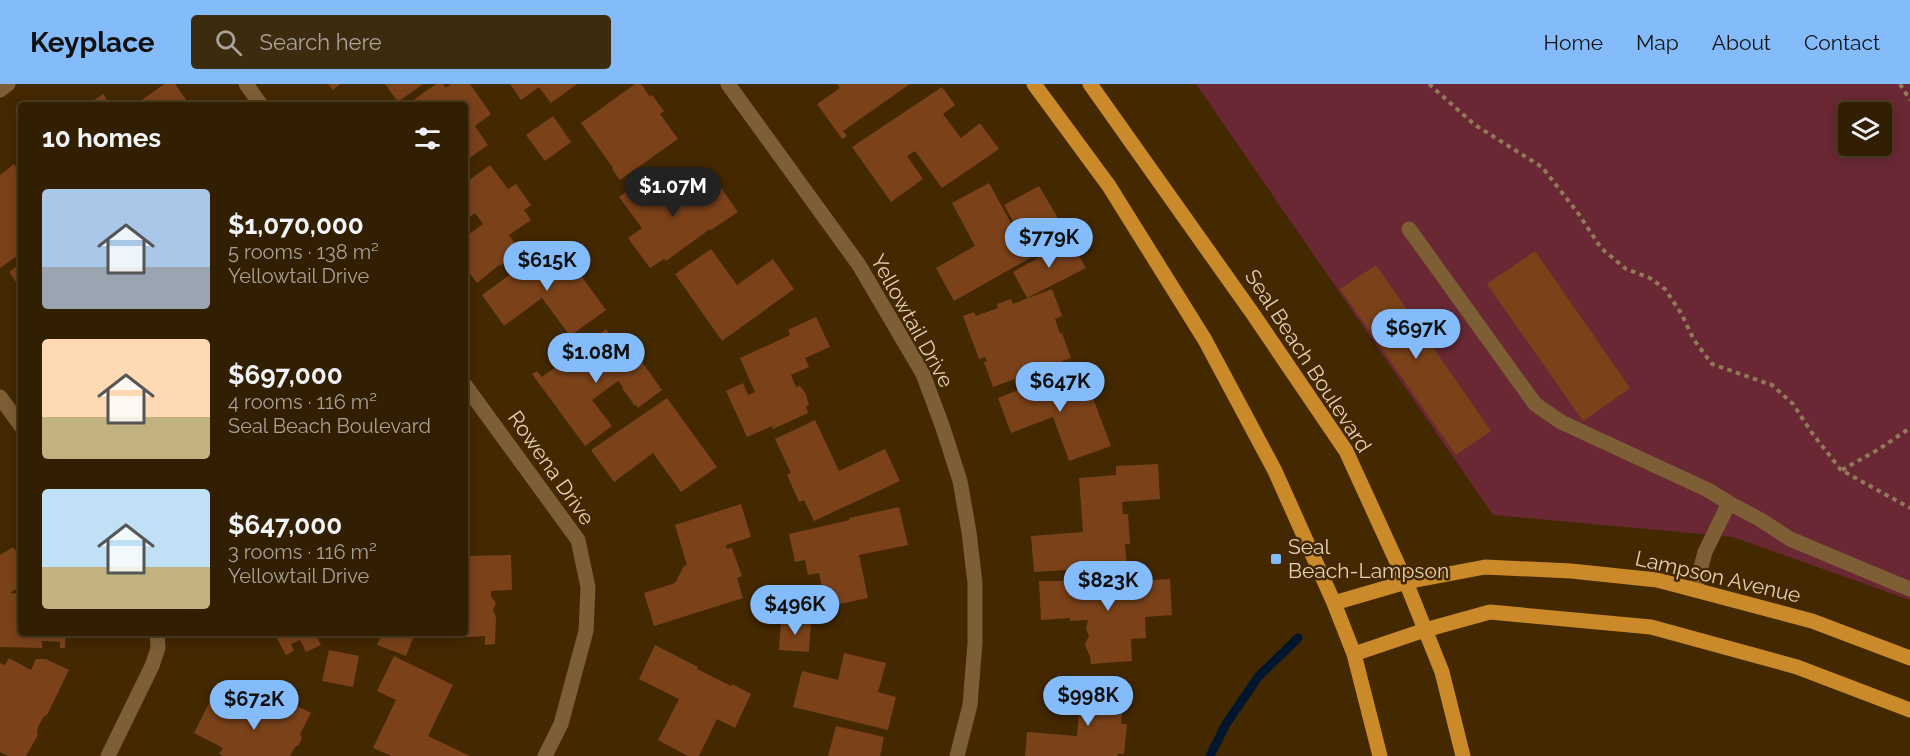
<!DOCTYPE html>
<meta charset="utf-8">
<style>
:root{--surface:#321e00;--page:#3d2b0f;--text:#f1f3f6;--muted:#a8a299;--line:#4d3c22;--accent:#84bcfb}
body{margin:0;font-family:Raleway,sans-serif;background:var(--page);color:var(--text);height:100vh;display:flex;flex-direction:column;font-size:22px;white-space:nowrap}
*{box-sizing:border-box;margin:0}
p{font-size:20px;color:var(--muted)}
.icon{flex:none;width:33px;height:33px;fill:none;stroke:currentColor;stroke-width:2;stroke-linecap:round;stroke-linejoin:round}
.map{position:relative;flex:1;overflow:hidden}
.panel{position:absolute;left:18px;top:18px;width:450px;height:534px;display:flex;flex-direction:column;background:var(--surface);border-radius:6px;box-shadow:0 3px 15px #0003,0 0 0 2px var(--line)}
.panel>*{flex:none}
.tools{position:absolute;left:1838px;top:18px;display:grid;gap:12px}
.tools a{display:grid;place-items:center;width:54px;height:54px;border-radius:6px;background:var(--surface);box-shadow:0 3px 15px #0003,0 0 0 2px var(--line);font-size:30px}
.price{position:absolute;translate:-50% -51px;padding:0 14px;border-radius:21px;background:var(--accent);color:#111;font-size:20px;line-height:39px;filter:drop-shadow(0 2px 3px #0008)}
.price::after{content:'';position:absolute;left:50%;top:36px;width:18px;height:14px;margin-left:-9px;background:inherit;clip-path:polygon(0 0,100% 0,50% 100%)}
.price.current{background:#222;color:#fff}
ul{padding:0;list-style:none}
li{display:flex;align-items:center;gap:18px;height:150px;padding:0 24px}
li span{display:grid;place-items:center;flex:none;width:168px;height:120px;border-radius:6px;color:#555}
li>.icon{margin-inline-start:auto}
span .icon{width:72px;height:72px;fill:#fffc;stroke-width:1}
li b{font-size:26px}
h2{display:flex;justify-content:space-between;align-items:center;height:72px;padding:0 24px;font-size:26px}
header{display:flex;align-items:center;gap:36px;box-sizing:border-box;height:84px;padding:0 30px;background:var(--accent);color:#111}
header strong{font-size:28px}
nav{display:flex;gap:33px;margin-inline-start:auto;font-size:21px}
.search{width:420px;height:54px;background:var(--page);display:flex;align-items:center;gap:15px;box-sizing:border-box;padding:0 21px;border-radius:6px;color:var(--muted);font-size:22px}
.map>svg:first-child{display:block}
.green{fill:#692833;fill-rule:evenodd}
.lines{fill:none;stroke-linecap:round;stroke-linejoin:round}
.stream{stroke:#01162e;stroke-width:9}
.building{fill:#7b421a}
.path{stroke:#927a59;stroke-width:4;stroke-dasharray:4.5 4.5;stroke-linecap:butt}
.minor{stroke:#7d5e35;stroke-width:15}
.major{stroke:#ca8a29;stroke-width:15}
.poi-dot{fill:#84bcfb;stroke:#432800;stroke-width:2}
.labels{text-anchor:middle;stroke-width:5;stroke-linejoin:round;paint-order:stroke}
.street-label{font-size:21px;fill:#e5cfb6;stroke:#432800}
.poi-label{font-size:21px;fill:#e5cfb6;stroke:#432800;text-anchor:start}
</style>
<header>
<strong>Keyplace</strong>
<div class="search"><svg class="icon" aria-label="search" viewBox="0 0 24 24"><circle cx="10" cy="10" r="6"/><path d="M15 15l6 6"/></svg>Search here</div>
<nav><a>Home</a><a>Map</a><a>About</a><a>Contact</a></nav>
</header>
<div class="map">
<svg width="1910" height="672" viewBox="0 0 1910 672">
<rect width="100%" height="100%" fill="#432800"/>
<path class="green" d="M1196,0H1910V516L1733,453L1493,431ZM1848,28H1881V62H1848Z"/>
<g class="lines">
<path class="stream" d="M1210,672L1226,640L1258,593L1298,554"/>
</g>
<path class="building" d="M164,0H175L190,21H135Z
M328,0H340L333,6Z
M385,0H423L398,18Z
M436,0H443L446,4L451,0H470L491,30L475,42L488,61L465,77V21H410L409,19Z
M510,0H577L551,19L539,3L521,16Z
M635,0H641L650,13L652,11L664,27L660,30L678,55L620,96L612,85L613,84L581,39Z
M837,0H910L843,47L847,52L842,55L817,20L840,4Z
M942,3L955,21L943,30L961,54L980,39L999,65L942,104L915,67L907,72L923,95L891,118L852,63Z
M103,10L111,21H87Z
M553,32L571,58L545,77L526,51Z
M14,80L21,90V169L0,184V91Z
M490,81L508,105L516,100L531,121L524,126L531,136L509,151L521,168L500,182L499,181L477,199L465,183V153L483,140L475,129L465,137V99Z
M651,89L657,96L667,103L670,112L675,115L678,123L692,112L694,114L702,106L717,98L738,128L711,146L710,145L666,177L664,175L650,184L628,154L642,144L619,113Z
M989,99L1030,174L954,217L936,184L975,162L952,119Z
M1039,102L1068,151L1032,171L1004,121Z
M1070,156L1086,184L1027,214L1013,188Z
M558,160L606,226L570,252L542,214L504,242L482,211L523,181L525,184Z
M711,165L737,201L773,175L794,205L722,257L675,190Z
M1535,167L1630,304L1583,337L1487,200Z
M21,179V201H18L9,188Z
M1376,181L1491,347L1456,371L1340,205Z
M1052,205L1062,232L1055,235L1060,250L1062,249L1071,274L993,303L984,278L987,277L985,273L979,275L963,232L974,228L976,232L998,224L997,220L1011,215L1013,220Z
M816,233L830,263L805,274L809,283L791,291L796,303L800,302L806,310L809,322H806L808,329L773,345L772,342L747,353L726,307L743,299L748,311L755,308L740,274L790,251L788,246Z
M606,245L620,264L628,259L662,306L638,324L636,321L635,322L622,304L623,303L618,297L592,316L612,342L585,362L532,290L537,287L542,293Z
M1082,285L1111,362L1069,377L1053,333L1011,349L998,314L1044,296V299Z
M667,314L717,383L681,408L653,369L614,398L591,366Z
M815,336L839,387L885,365L900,397L814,437L804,416L799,418L787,391L791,389L775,355Z
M1158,380L1160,415L1122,418L1123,430H1128L1130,460H1125L1127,482L1034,488L1031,452L1083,448L1079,394L1116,391V382Z
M741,420L751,453L726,461L727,465L732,464L742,492L737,494L743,514L654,542L644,509L675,499L684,482L687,481L675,441Z
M899,423L908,461L859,471L868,514L826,523L819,489L808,491L805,476L795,478L789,450L850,436L849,434Z
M13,463L21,474V502L10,509L21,510V549H66L65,564H60V558L42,557V564L0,563V471Z
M511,471L512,506L491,507V512L496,519L493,526L496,533L495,560L485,561V552L451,554L450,549H465V472Z
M1170,495L1172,531L1145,533L1146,554L1131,555L1132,577L1091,580L1090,573L1085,561L1089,551L1086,545L1088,536L1070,537V534L1041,536L1039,497H1070V501Z
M781,535L811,538L809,568L779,566Z
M274,549H315L321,561L306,568L300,556L291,560L294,567L286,571Z
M382,549H415L406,572L377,561Z
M655,561L698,583L697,585L731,602L732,600L751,610L735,644L717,635L699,672H688L658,656L679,615L639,595Z
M329,566L359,572L353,603L322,597Z
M844,569L886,579L878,608L896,613L888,646L793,623L802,587L838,596Z
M394,572L453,601L428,652L470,672H391L373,664L396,616L377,607Z
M9,574L31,586L36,575H46L69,586L47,631L44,632L39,641L37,647L38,651L26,672H8L0,668V579L5,581Z
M1082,597L1125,601L1121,640H1127L1124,670H1118V672H1025L1027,648L1077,652Z
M210,617L238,631L239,629L254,637L259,627L274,635L283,619L286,620L287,617L311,629L300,650L302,654L299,661L295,663L290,672H223L219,670L223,664L194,649Z
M836,642L884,653L880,672H828Z"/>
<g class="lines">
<path class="path" d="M1429,0L1475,41L1542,83L1578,129L1601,164L1626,185L1650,194L1665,205L1681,229L1694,256L1712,280L1772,301L1793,320L1812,349L1841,386L1910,424
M1900,0L1910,16
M1842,386L1879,365L1910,344"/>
<path class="minor" d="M246,0L261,21
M728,0L859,181L923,290L943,344L960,397L969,448L975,499V559L970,621L957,672
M0,6L8,0
M1409,145L1535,320L1561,338L1708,406L1729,419L1705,468L1695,506
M465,301L578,456L588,503L586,547L561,640L545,672
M0,313L21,342
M1729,419L1761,436L1790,455L1910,505
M108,672L152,582L158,564L157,549"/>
<path class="major" d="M1034,0L1109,102L1205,256L1275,387L1334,519L1354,570L1380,672
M1090,0L1253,230L1346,367L1406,498L1442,588L1463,672
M1334,519L1406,498L1485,483L1571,487L1657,496L1680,502L1812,537L1910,574
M1354,570L1425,546L1490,528L1651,543L1797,583L1910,626"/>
</g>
<rect class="poi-dot" x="1270" y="469" width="12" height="12" rx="3"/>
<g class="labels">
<g class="street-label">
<text transform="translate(912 237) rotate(61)" y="7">Yellowtail Drive</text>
<text transform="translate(1308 277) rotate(57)" y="7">Seal Beach Boulevard</text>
<text transform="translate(551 384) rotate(55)" y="7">Rowena Drive</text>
<text transform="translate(1718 493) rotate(13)" y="7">Lampson Avenue</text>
</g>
<g class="poi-label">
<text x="1288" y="470">Seal<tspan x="1288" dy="24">Beach-Lampson</tspan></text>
</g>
</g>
</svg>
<div class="tools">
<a><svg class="icon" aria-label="layers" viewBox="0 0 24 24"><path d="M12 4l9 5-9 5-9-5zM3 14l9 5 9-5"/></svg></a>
</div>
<b class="price current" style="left:673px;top:134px">$1.07M</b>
<b class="price" style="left:1049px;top:185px">$779K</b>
<b class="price" style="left:547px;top:208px">$615K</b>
<b class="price" style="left:1416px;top:276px">$697K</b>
<b class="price" style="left:596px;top:300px">$1.08M</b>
<b class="price" style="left:1060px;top:329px">$647K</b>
<b class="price" style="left:1108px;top:528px">$823K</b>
<b class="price" style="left:795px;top:552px">$496K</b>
<b class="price" style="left:1088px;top:643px">$998K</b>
<b class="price" style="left:254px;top:647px">$672K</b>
<section class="panel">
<h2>10 homes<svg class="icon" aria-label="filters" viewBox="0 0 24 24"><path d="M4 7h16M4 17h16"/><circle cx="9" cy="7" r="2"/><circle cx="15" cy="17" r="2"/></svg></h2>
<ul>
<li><span style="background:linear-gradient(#a9c7e8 65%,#9aa5b1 0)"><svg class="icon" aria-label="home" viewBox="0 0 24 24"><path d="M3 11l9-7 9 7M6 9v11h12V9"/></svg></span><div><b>$1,070,000</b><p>5 rooms · 138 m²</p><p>Yellowtail Drive</p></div></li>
<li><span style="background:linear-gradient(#ffd9b3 65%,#c2b280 0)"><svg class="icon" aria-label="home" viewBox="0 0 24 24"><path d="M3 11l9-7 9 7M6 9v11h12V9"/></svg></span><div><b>$697,000</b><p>4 rooms · 116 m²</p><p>Seal Beach Boulevard</p></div></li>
<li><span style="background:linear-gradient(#bfe0f5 65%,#c2b280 0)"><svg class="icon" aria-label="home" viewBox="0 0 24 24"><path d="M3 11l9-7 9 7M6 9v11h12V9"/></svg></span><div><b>$647,000</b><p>3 rooms · 116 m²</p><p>Yellowtail Drive</p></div></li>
</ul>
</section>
</div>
